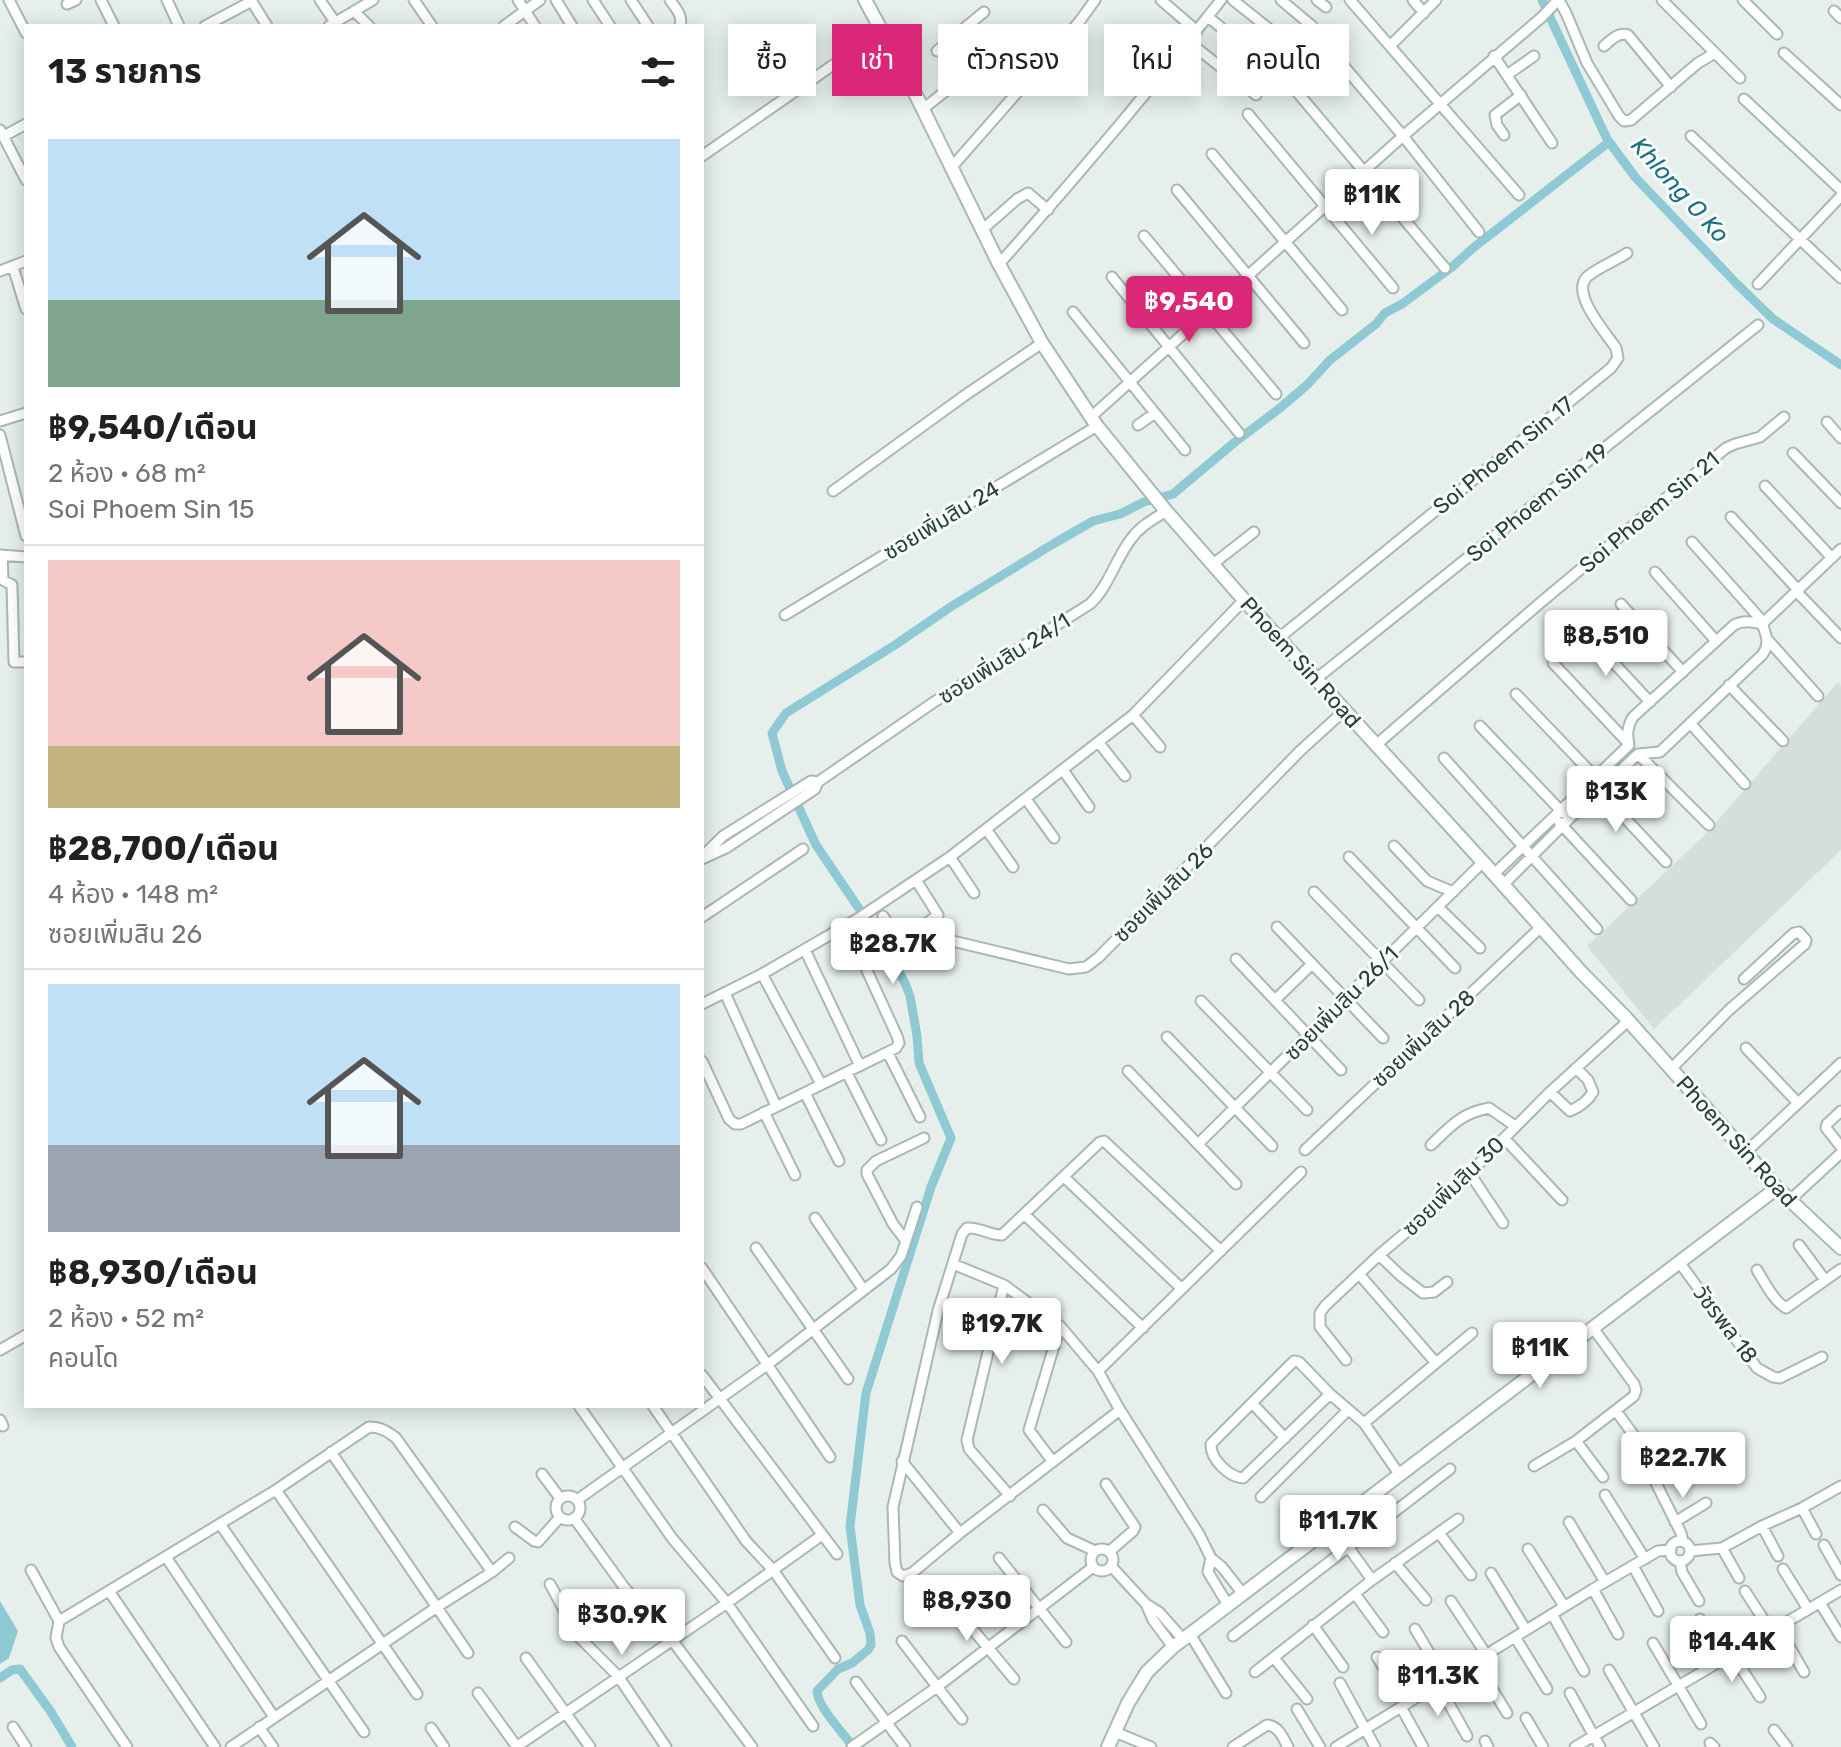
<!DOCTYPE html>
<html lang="th">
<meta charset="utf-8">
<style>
:root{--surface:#fff;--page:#f2f2f2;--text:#202124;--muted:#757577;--line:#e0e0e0;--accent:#db2777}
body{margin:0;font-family:Rubik,"Noto Sans Thai",sans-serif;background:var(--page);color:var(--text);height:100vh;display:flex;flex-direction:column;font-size:30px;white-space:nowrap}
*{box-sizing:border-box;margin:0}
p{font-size:26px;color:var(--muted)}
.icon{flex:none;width:44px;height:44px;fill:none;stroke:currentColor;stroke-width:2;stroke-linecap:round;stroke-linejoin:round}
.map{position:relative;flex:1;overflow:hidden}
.side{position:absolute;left:24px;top:24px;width:680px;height:1384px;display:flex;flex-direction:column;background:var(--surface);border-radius:0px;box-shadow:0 4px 20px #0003}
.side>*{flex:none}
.hud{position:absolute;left:728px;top:24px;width:760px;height:72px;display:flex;gap:16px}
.price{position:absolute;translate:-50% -68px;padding:0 18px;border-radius:8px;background:#fff;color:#222;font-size:26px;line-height:52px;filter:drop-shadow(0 2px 4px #0008)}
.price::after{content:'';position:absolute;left:50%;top:48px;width:24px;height:18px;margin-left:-12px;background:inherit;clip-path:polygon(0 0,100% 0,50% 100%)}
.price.selected{background:var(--accent);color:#fff}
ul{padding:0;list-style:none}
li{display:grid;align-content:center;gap:16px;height:424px;padding:0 24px}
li+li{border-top:2px solid var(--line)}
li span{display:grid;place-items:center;height:248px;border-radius:0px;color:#555}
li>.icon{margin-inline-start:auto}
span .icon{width:144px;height:144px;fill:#fffc;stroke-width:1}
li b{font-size:34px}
h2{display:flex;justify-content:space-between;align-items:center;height:96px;padding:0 24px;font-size:34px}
.tag{padding:0 28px;border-radius:0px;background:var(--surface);box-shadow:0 4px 20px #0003;font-size:28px;line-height:72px}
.tag.selected{background:var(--accent);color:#fff}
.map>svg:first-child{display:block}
.built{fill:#d4dfda}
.water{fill:#8ec9d4}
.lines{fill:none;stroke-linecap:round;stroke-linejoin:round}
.canal{stroke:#8ec9d4;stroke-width:9}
.street-casing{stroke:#a8b8b2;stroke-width:13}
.secondary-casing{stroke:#a4bbb3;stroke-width:16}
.street{stroke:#fff;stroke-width:9}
.secondary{stroke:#fff;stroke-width:12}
.labels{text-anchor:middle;stroke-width:6;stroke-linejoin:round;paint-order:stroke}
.street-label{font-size:22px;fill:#24423a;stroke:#f7fbf9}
.water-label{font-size:24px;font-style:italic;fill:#1c6f80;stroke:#f7fbf9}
</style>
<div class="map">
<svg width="1841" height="1747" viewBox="0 0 1841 1747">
<rect width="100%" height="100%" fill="#e6efeb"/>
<path class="built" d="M1838,682L1841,686V850L1654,1029L1587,946L1706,834Z"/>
<path class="water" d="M0,1601L18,1631L9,1658L0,1664Z"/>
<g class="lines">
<path class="canal" d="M1542,0L1607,139L1635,177L1736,283L1773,319L1841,365
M0,1678L12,1670L20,1669L51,1712L72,1747
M853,1747C843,1732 818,1708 817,1691L838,1669L852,1663L868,1650L871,1645L870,1633L860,1605L850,1526L866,1393L931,1187L951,1138L919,1063L917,1036L910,996L905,983L889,953L816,845L782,771L772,733L786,713L895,645L952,606L1053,544L1093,521L1120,514L1144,502L1173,494L1235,442L1280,408L1307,385L1330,360L1376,324L1385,313L1402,304L1452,267L1473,248L1609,142"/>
<defs>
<path id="street" d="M9,0L26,33
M101,0L114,26
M167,0L179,26
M251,0L267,26
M320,0L335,22
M414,0L432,26
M518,0L535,26
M556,0L572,26
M593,0L610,26
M631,0L648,26
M670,0C676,9 683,15 680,26
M1161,0L1197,31
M1233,0L1293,48
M1281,0L1312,26
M1317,0L1326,7
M1350,0L1519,195
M1413,0L1424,13
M1559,0L1566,13L1587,63L1619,116L1624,121L1631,120L1698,63L1715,53
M1662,0L1740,78
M1743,0L1777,34
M67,4L76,0
M354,11L369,26
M1834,11L1841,18
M984,12L962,30L1020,89
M1208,17L1275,71
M205,26L252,1
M329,26L373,0
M504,26L540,0
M1189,42L1256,95
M1390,46L1436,0
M1604,46C1611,40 1618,32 1628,35L1671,87
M937,51L962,30
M1331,51L1403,136L1479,232
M1784,53L1841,105
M1494,56L1552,143
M1507,75L1534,56
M1287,80L1445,268
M1744,99L1841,190
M923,109L972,70
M1248,114L1393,288
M0,130L26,180
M1504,135L1497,125L1495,115L1521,95
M4,136L26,124
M1691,136L1841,278
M1212,154L1342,310
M702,156L882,31
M951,168L1079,22L1095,0
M1177,190L1304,343
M982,230L1017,199L1028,193L1048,210
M1144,236L1276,394
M999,264C1076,178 1150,90 1221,0
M13,267L26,309
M0,271L26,261
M1112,277L1239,433
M1758,284L1841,196
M1073,312L1185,450
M1091,417L1403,136L1542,17L1558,0
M0,421L26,413
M1827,422L1841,438
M1138,425L1155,413
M0,435L26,536
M1793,453L1841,503
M1765,486L1832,558
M833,491L964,396L1042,343
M1731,517L1799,591
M1692,542L1764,623
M0,555L26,557
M2,555L3,580L12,585L14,662H26
M1213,564L1254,532
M1655,572L1716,641
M1797,592L1841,638
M1621,604L1683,672
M785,615L1097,426
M1762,624L1841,549
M1586,633L1650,702
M1279,638L1611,368L1618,358L1616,348C1606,333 1569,292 1588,276C1599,267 1615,261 1627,253
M1768,640L1818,696
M1553,663L1628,743
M1316,679L1758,325
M1729,685L1783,741
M1516,694L1599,781
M1133,715L1160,747
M1690,723L1745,784
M1480,726L1563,813
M1099,743L1125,776
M1376,745L1540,603L1726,448L1735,444L1760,437L1784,417
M1638,754L1709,825
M1444,758L1597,929
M1063,770L1089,807
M1596,787L1666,862
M1026,799L1054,838
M1559,822L1631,900
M986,829L1013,867
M1394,846L1427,881L1453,892
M704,855L723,836L811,781L818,782
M950,857L974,893
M1349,857L1455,968
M702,859L726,848L815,789L818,782L934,702L1090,604C1109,586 1115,560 1131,539C1140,526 1154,519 1166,511
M1494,874L1629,745
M1503,885L1569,819L1638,754L1660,752L1762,655C1770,645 1767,636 1762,624C1752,622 1744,620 1734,625L1633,717C1627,727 1627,734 1629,745
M1314,892L1419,1000
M1438,907L1480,948
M883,916L900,942L938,915L916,880
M702,917L803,849
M1277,927L1383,1038
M940,938L1069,969L1086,967L1099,957L1300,751L1345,710
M805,950L860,1066
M1236,959L1341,1070
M762,974L821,1084
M725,993L776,1106
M1275,1000L1312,964
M1201,1001L1307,1110
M702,1004L762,974L859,918L950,857L1133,715L1244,600
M1167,1037L1272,1146
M1746,1048L1798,1103
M888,1053L920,1117
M702,1061L729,1119L735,1124H741L896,1048L899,1043L897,1036L853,940
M1671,1069L1729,1010L1805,944L1806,940L1799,932L1794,933L1744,979
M1128,1071L1236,1184
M847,1073L881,1140
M1550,1092L1570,1111C1579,1107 1588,1101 1593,1092L1588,1080L1576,1068
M805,1093L839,1161
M1841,1111L1827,1124L1826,1128L1841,1147
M764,1112L795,1175
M1504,1138L1562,1200
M1198,1144L1483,862
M1431,1145C1450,1127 1461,1113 1489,1108L1515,1126
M1305,1150L1541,927
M1746,1152L1841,1063
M1469,1172L1503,1223
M1065,1178L1182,1289
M1789,1201L1841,1153
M1024,1214L1143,1328
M815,1218L863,1289
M906,1241L893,1224L867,1174V1170L876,1161L924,1138
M1799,1245L1825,1280
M756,1248L848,1379
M1379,1255L1401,1276L1423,1293L1434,1292L1447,1282
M1679,1262L1757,1368L1773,1377L1780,1378L1822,1357
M953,1264L1004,1285L1060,1326L1098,1371L1120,1410L1199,1534L1211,1558L1222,1567L1243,1594
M702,1268L830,1457
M1757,1270C1765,1283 1773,1300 1786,1308L1841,1269
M1359,1274L1436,1363
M1004,1285L967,1440L969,1449L1010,1496
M0,1350L26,1335
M1346,1360L1320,1327V1313L1325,1306L1379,1255L1436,1207L1550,1092L1628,1021
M1098,1371L1301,1172
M702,1375L837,1554
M1330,1394L1243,1478C1229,1477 1210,1459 1211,1444L1294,1361L1299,1362L1330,1394L1364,1423L1399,1474
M1252,1403L1285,1438
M579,1406L672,1538L727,1603L813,1726
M653,1406L746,1541L773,1570L835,1658
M1120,1410L960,1533L912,1573L903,1576L897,1572L895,1563L893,1507L938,1311L962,1234L967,1228C980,1227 989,1235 1002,1235L1100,1142L1104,1141L1221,1251
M1616,1411L1646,1452
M0,1420L3,1426
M1364,1423L1472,1333
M1576,1441L1603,1477
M331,1452L468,1653
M902,1461L960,1533
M1053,1462L1029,1430L1060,1326
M1534,1466L1576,1441L1634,1396L1636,1390L1634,1384L1593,1328
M1649,1469L1681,1533L1683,1542
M542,1474L560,1498
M1106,1484L1135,1527L1133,1531L1110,1551
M276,1490L417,1694
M1605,1495L1645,1559
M556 1508a12 12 0 1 1 24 0a12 12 0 1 1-24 0Z
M1261,1497L1348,1410
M577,1500L767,1365L891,1269L901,1256L917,1207
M1802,1508L1816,1534
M1043,1510L1067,1538L1095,1551
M574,1518L624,1587L672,1640L752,1747
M1569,1522L1605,1582
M1675,1522L1706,1503
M220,1524L364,1732
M1333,1526L1372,1580
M1762,1526L1778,1556
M515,1527L534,1541L538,1542L560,1517
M1439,1533L1471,1575
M1670 1551a10 10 0 1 1 20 0a10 10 0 1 1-20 0Z
M1824,1545L1841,1575
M1722,1548L1739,1578
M1091 1560a11 11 0 1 1 22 0a11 11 0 1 1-22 0Z
M1528,1549L1564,1606
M1690,1551L1722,1548L1762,1526L1802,1508L1841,1486
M166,1557L274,1717
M999,1558L1066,1642
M1211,1558L1208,1572L1228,1605
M1680,1561L1682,1572L1699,1601
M1395,1563L1426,1600
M1111,1566L1146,1604L1159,1612L1183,1639
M1633,1566L1658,1611
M1783,1569L1808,1609
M31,1570L59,1621L56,1638L59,1647L127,1747
M1491,1573L1526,1630
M550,1584L578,1636L618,1676L666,1747
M1593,1589L1618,1634
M109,1591L215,1747
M1745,1591L1771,1631
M1355,1594L1383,1632
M1451,1601L1486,1654
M950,1602L1014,1679
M1820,1603L1841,1637
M1146,1604L1153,1620L1173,1647
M1552,1614L1584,1671
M1700,1619L1722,1660
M59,1621L276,1490L369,1427C380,1427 387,1431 396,1438L492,1572
M1313,1625L1343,1667
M1778,1627L1804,1672
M1415,1629L1445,1679
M1190,1634L1226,1693
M1233,1636L1450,1469
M1515,1637L1547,1689
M902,1641L962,1719
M1653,1643L1701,1724
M1732,1654L1760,1697
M1377,1657L1406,1704
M526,1658L590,1747
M1274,1658L1307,1699
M1475,1661L1507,1713
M1609,1670L1654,1747
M1255,1672L1372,1580L1458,1519
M856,1682L905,1747
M1340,1683L1375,1747
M1438,1684L1467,1736
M478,1693L517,1747
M1570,1693L1600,1747
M1401,1707L1423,1747
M1297,1709L1320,1747
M1526,1718L1543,1747
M13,1727L26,1747
M259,1727L273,1747
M431,1728L444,1747
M1774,1730L1787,1747
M1115,1732L1151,1747
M1485,1741L1488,1747
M1710,1743L1714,1747
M231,1747L437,1607L492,1572L509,1558
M516,1747L727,1603L822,1535
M852,1747L937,1687L1093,1567
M1233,1747L1267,1725C1279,1726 1283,1738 1288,1747
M1336,1747L1593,1589L1658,1551L1671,1550
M1575,1747L1841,1590"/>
<path id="secondary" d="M865,0L910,83L999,264L1030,321L1042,343L1097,426L1166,511L1244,600L1483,862L1581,972L1626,1018L1777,1188L1841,1248
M1108,1747L1128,1703L1147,1672L1173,1647L1777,1188"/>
</defs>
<use href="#street" class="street-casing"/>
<use href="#secondary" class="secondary-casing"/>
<use href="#street" class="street"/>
<use href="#secondary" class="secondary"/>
</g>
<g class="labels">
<g class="street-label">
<text transform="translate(1503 455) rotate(-39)" y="8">Soi Phoem Sin 17</text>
<text transform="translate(1537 502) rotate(-39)" y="8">Soi Phoem Sin 19</text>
<text transform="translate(1649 512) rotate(-40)" y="8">Soi Phoem Sin 21</text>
<text transform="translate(941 520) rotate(-31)" y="8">ซอยเพิ่มสิน 24</text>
<text transform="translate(1004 658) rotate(-32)" y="8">ซอยเพิ่มสิน 24/1</text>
<text transform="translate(1301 662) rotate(48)" y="8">Phoem Sin Road</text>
<text transform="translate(1163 892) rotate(-45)" y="8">ซอยเพิ่มสิน 26</text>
<text transform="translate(1341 1003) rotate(-45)" y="8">ซอยเพิ่มสิน 26/1</text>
<text transform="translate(1423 1038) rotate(-43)" y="8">ซอยเพิ่มสิน 28</text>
<text transform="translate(1737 1141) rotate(48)" y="8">Phoem Sin Road</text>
<text transform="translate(1453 1186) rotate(-44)" y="8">ซอยเพิ่มสิน 30</text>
<text transform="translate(1726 1324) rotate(53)" y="8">วัชรพล 18</text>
</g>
<g class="water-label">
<text transform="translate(1680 190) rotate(48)" y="8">Khlong O Ko</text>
</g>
</g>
</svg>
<b class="price" style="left:1372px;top:237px">฿11K</b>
<b class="price selected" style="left:1189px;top:344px">฿9,540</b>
<b class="price" style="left:1606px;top:678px">฿8,510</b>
<b class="price" style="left:1616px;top:834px">฿13K</b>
<b class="price" style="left:893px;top:986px">฿28.7K</b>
<b class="price" style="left:1002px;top:1366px">฿19.7K</b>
<b class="price" style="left:1540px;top:1390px">฿11K</b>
<b class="price" style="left:1683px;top:1500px">฿22.7K</b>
<b class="price" style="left:1338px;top:1563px">฿11.7K</b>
<b class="price" style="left:967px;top:1643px">฿8,930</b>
<b class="price" style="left:622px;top:1657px">฿30.9K</b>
<b class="price" style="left:1732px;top:1684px">฿14.4K</b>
<b class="price" style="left:1438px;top:1718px">฿11.3K</b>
<div class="hud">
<a class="tag">ซื้อ</a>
<a class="tag selected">เช่า</a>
<a class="tag">ตัวกรอง</a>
<a class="tag">ใหม่</a>
<a class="tag">คอนโด</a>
</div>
<section class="side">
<h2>13 รายการ<svg class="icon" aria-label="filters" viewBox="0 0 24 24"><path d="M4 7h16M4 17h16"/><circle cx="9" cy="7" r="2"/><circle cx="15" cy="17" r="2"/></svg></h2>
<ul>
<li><span style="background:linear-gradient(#bfe0f5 65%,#7fa58c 0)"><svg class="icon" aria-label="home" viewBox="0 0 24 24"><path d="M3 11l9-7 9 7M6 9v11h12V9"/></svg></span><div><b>฿9,540/เดือน</b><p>2 ห้อง · 68 m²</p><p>Soi Phoem Sin 15</p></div></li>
<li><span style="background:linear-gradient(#f6c9c9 75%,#c2b280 0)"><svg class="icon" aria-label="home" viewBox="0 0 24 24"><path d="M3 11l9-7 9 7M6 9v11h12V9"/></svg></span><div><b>฿28,700/เดือน</b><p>4 ห้อง · 148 m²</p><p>ซอยเพิ่มสิน 26</p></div></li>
<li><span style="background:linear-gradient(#bfe0f5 65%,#9aa5b1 0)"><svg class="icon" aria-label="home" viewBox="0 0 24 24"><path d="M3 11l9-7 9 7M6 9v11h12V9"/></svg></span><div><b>฿8,930/เดือน</b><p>2 ห้อง · 52 m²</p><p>คอนโด</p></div></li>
</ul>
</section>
</div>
